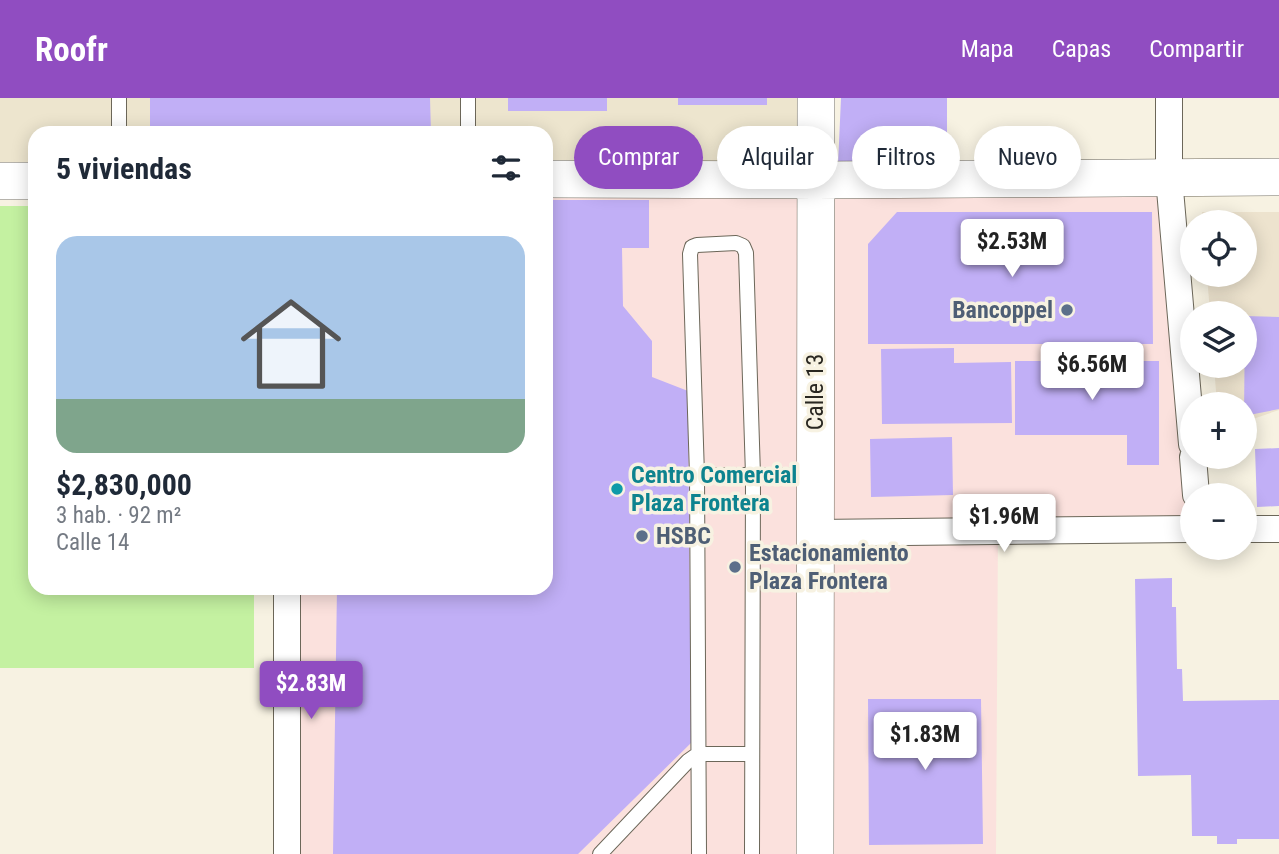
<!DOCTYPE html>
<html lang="es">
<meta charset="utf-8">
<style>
:root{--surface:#fff;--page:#f2f2f3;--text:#1f2937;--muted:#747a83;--accent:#904dc1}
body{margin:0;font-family:"Roboto Condensed",sans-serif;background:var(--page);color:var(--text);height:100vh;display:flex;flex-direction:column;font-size:26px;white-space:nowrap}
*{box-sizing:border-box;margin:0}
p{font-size:23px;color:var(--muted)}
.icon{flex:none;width:38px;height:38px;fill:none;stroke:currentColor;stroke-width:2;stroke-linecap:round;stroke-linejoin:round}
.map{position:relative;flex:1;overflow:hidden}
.details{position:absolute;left:28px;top:28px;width:525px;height:469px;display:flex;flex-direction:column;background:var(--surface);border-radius:21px;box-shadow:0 4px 18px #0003}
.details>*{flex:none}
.banner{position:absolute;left:574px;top:28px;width:598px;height:63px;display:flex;gap:14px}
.fabs{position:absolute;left:1180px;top:112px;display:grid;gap:14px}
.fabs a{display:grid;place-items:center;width:77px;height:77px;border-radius:50%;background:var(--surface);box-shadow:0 4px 18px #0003;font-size:35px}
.price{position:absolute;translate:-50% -60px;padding:0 16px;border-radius:7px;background:#fff;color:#222;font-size:23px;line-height:46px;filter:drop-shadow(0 2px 4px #0008)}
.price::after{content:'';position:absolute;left:50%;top:42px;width:21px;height:16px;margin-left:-10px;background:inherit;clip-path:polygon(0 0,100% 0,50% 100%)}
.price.on{background:var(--accent);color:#fff}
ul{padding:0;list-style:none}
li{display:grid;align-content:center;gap:14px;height:371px;padding:0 28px}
li span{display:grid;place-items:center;height:217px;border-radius:21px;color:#555}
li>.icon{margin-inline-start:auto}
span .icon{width:126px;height:126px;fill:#fffc;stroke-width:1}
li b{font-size:30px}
h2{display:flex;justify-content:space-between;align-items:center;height:84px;padding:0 28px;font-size:30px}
.tag{padding:0 24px;border-radius:32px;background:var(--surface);box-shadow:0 4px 18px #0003;font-size:24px;line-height:63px}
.tag.on{background:var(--accent);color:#fff}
header{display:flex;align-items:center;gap:42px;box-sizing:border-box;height:98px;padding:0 35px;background:var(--accent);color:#fff}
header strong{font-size:33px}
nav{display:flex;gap:38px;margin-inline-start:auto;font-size:24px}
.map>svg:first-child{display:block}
.commercial{fill:#fbe1dd}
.built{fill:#ede5ce}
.education{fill:#ede3ce}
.green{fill:#c4f1a1}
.building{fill:#c1aff6}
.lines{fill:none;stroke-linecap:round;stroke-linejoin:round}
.lane-casing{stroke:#6c6759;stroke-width:16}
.street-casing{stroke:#6c6759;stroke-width:28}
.secondary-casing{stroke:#6c6759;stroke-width:38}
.lane{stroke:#fff;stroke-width:14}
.street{stroke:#fff;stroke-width:26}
.secondary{stroke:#fff;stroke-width:37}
.service-dot{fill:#5c6f8a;stroke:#f7f2e2;stroke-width:2.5}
.culture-dot{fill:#0f9aa8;stroke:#f7f2e2;stroke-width:2.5}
.labels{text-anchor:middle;stroke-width:7;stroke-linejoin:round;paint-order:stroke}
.service-label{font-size:24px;font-weight:bold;fill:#4e5e75;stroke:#f7f2e2;text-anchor:start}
.street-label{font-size:24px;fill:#292721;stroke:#f7f2e2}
.culture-label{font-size:24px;font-weight:bold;fill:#0d838f;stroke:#f7f2e2;text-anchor:start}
</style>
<header>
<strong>Roofr</strong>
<nav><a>Mapa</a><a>Capas</a><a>Compartir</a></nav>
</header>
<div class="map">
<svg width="1279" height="756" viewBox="0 0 1279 756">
<rect width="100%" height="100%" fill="#f7f2e2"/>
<path class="commercial" d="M546,80H1169L1192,397V431L998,433L996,756H287V490H546Z"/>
<path class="built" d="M0,0H805L806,63L546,64V35H35V66H0Z"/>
<path class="education" d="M1202,114H1279V312L1244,324V306H1217L1214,268H1244V215H1210L1207,177H1244V124H1203Z"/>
<path class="green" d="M0,108H35V490H254V570H0Z"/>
<path class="building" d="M150,0H430L431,35H150Z
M508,0H607V13H508Z
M678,0H767V7H678Z
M841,0H947V66L838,67Z
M546,102H649V150H622L623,208L652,243V279L688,293L691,645L578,756H333L337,490H546Z
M897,114H1152L1153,246H868V146Z
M1245,218L1279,219V311L1244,318Z
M954,250V265L1011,264L1012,325L882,326L881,251Z
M1015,263H1159V367H1127V337H1015Z
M952,339L953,397L871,399L870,341Z
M1279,350V408L1257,409L1255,351Z
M1172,480V509H1176L1177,571H1182L1183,603L1279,602V741H1237V746H1217V738H1192L1191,677L1138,678L1135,481Z
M868,601H981L983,746L869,747Z"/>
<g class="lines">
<defs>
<path id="lane" d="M119,0V35
M468,0V35
M697,377H814
M600,756L688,663L698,656H752
M699,756L697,377L690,156L692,149L697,147L736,145L743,148L746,155L753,377L752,756"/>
<path id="street" d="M1169,0V80L1192,346
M1193,359L1196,397
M1244,431H1279
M815,435L1192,431
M287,490V756"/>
<path id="secondary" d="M546,81L816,82L1279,79
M0,83H35
M815,756L816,0"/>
</defs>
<use href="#lane" class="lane-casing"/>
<use href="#street" class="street-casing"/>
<use href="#secondary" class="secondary-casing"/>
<use href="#lane" class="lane"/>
<use href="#street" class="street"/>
<use href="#secondary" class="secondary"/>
</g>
<g class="service-dot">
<circle cx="1067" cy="212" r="7"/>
<circle cx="642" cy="438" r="7"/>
<circle cx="735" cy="469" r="7"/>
</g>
<circle class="culture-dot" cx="617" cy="391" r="7"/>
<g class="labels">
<g class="service-label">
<text x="1053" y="220" text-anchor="end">Bancoppel</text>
<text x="656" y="446">HSBC</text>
<text x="749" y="463">Estacionamiento<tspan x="749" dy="28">Plaza Frontera</tspan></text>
</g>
<g class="street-label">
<text transform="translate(815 294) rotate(-90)" y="8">Calle 13</text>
</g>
<g class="culture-label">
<text x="631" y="385">Centro Comercial<tspan x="631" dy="28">Plaza Frontera</tspan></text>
</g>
</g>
</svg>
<div class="fabs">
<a><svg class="icon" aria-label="locate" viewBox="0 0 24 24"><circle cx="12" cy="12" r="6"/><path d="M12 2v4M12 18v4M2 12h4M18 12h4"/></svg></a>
<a><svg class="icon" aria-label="layers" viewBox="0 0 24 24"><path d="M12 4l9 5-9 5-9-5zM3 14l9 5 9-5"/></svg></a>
<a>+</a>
<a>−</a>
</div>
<b class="price" style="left:1012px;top:181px">$2.53M</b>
<b class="price" style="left:1092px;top:304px">$6.56M</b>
<b class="price" style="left:1004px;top:456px">$1.96M</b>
<b class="price on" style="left:311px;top:623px">$2.83M</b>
<b class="price" style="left:925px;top:674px">$1.83M</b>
<div class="banner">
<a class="tag on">Comprar</a>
<a class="tag">Alquilar</a>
<a class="tag">Filtros</a>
<a class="tag">Nuevo</a>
</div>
<section class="details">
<h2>5 viviendas<svg class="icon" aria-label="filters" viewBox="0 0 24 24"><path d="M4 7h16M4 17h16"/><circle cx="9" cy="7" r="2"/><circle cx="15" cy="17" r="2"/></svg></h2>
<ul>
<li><span style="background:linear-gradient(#a9c7e8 75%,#7fa58c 0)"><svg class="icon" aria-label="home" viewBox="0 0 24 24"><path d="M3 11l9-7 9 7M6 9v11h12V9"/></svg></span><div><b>$2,830,000</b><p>3 hab. · 92 m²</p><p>Calle 14</p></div></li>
</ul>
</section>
</div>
